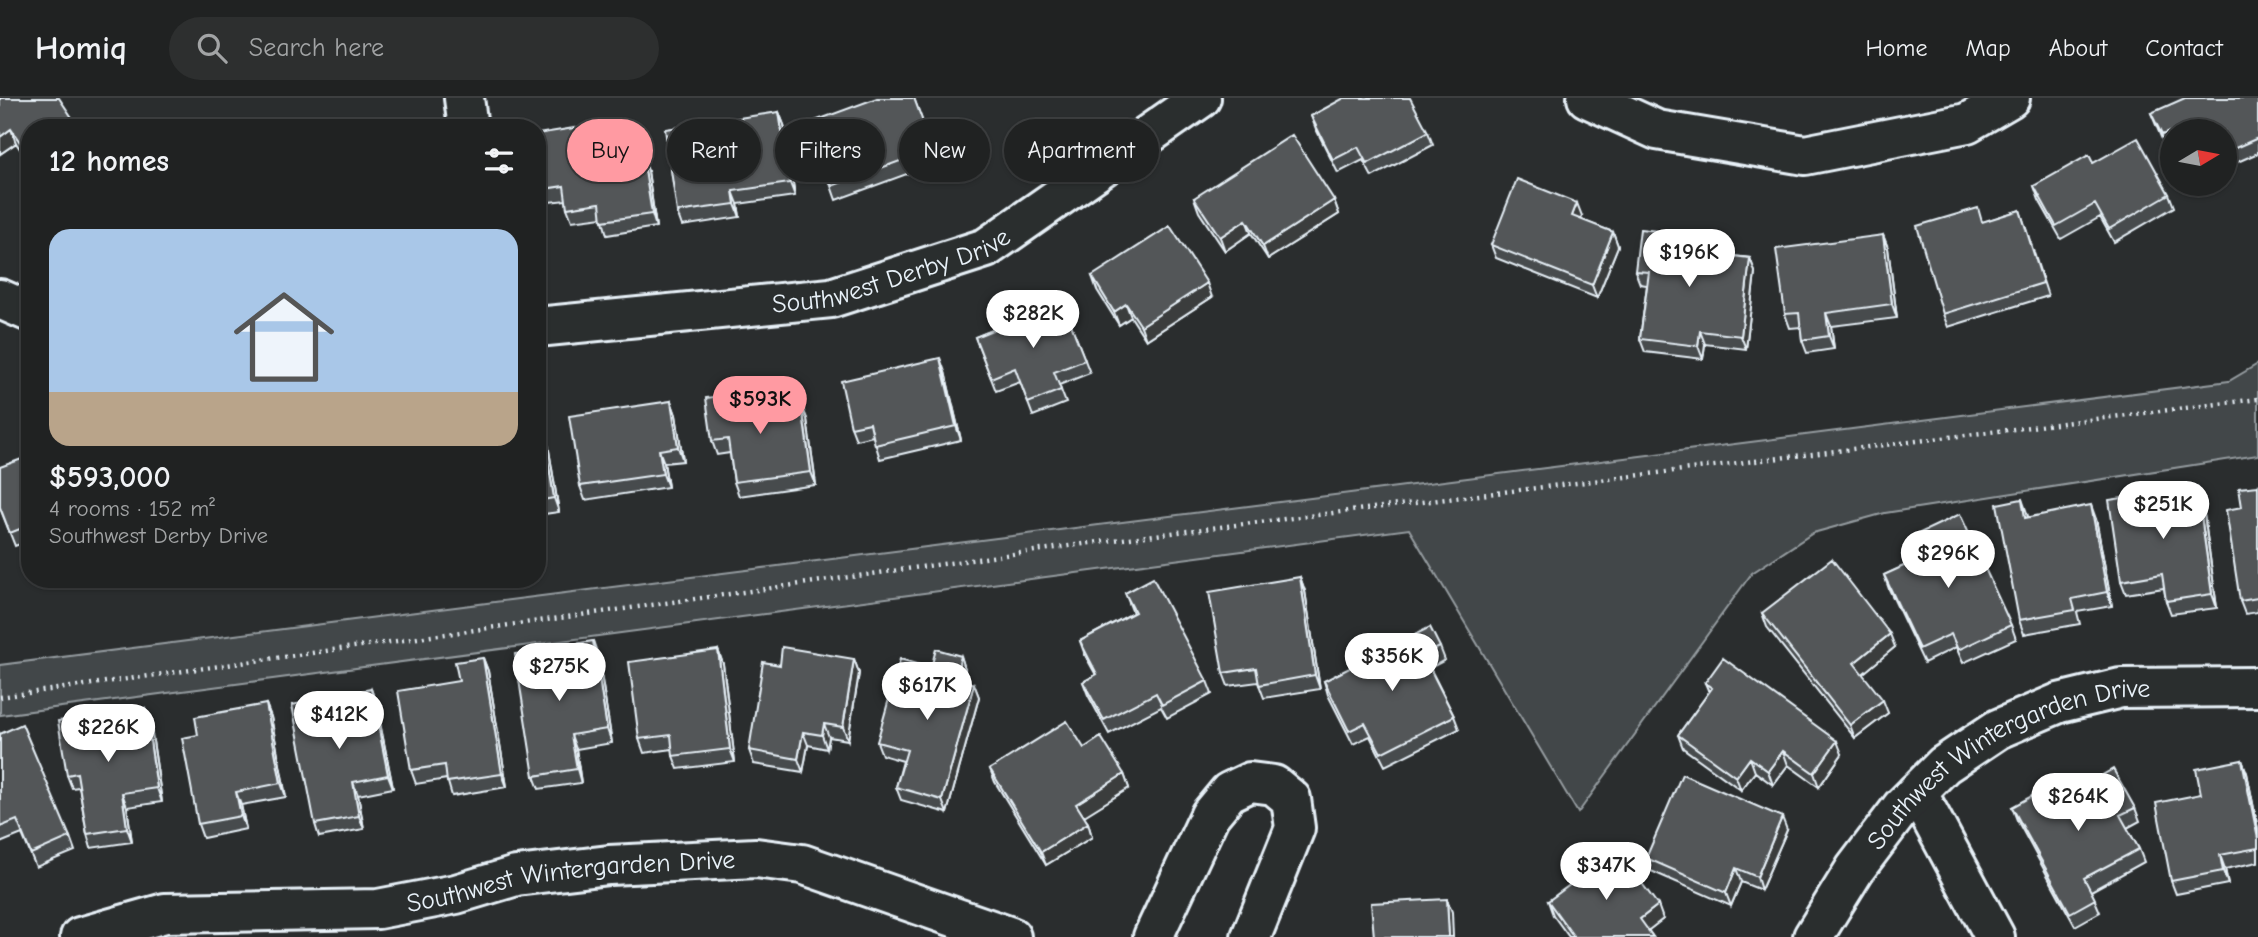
<!DOCTYPE html>
<meta charset="utf-8">
<style>
:root{--surface:#202222;--page:#2d2f2f;--text:#f1f3f6;--muted:#a2a4a5;--line:#3d3f40;--accent:#ff9aa2}
body{margin:0;font-family:"Comic Neue",sans-serif;background:var(--page);color:var(--text);height:100vh;display:flex;flex-direction:column;font-size:26px;white-space:nowrap}
*{box-sizing:border-box;margin:0}
p{font-size:23px;color:var(--muted)}
.icon{flex:none;width:38px;height:38px;fill:none;stroke:currentColor;stroke-width:2;stroke-linecap:round;stroke-linejoin:round}
.map{position:relative;flex:1;overflow:hidden}
.panel{position:absolute;left:21px;top:21px;width:525px;height:469px;display:flex;flex-direction:column;background:var(--surface);border-radius:28px;box-shadow:0 2px 5px #0004,0 0 0 2px var(--line)}
.panel>*{flex:none}
.banner{position:absolute;left:567px;top:21px;width:665px;height:63px;display:flex;gap:14px}
.needle{width:46px;rotate:80deg}
.buttons{position:absolute;left:2160px;top:21px;display:grid;gap:14px}
.buttons a{display:grid;place-items:center;width:77px;height:77px;border-radius:50%;background:var(--surface);box-shadow:0 2px 5px #0004,0 0 0 2px var(--line);font-size:35px}
.price{position:absolute;translate:-50% -60px;padding:0 16px;border-radius:24px;background:#fff;color:#222;font-size:23px;line-height:46px;filter:drop-shadow(0 2px 4px #0008)}
.price::after{content:'';position:absolute;left:50%;top:42px;width:21px;height:16px;margin-left:-10px;background:inherit;clip-path:polygon(0 0,100% 0,50% 100%)}
.price.active{background:var(--accent);color:#111}
ul{padding:0;list-style:none}
li{display:grid;align-content:center;gap:14px;height:371px;padding:0 28px}
li+li{border-top:2px solid var(--line)}
li span{display:grid;place-items:center;height:217px;border-radius:21px;color:#555}
li>.icon{margin-inline-start:auto}
span .icon{width:126px;height:126px;fill:#fffc;stroke-width:1}
li b{font-size:30px}
h2{display:flex;justify-content:space-between;align-items:center;height:84px;padding:0 28px;font-size:30px}
.pill{padding:0 24px;border-radius:32px;background:var(--surface);box-shadow:0 2px 5px #0004,0 0 0 2px var(--line);font-size:24px;line-height:63px}
.pill.active{background:var(--accent);color:#111}
header{display:flex;align-items:center;gap:42px;box-sizing:border-box;height:98px;padding:0 35px;background:var(--surface);border-bottom:2px solid var(--line)}
header strong{font-size:33px}
nav{display:flex;gap:38px;margin-inline-start:auto;font-size:24px}
.search{width:490px;height:63px;background:var(--page);display:flex;align-items:center;gap:18px;box-sizing:border-box;padding:0 24px;border-radius:38px;color:var(--muted);font-size:26px}
.map>svg:first-child{display:block}
.green{fill:#424648;stroke:#959ca0;stroke-width:2}
.lines{fill:none;stroke-linecap:round;stroke-linejoin:round}
.minor-casing{stroke:#e8f1f8;stroke-width:44}
.path{stroke:#e8f1f8;stroke-width:4.5;stroke-dasharray:2 5;stroke-linecap:butt}
.minor{stroke:#2a2d2e;stroke-width:38}
.wall{fill:#474b4d;stroke:#e8f1f8;stroke-width:2}
.shaded-wall{fill:#3a3d3e;stroke:#e8f1f8;stroke-width:2}
.building{fill:#535759;stroke:#e8f1f8;stroke-width:2}
.labels{text-anchor:middle;stroke-width:5;stroke-linejoin:round;paint-order:stroke}
.street-label{font-size:26px;fill:#e8f1f8;stroke:#2a2d2e}
</style>
<header>
<strong>Homiq</strong>
<div class="search"><svg class="icon" aria-label="search" viewBox="0 0 24 24"><circle cx="10" cy="10" r="6"/><path d="M15 15l6 6"/></svg>Search here</div>
<nav><a>Home</a><a>Map</a><a>About</a><a>Contact</a></nav>
</header>
<div class="map">
<svg width="2258" height="839" viewBox="0 0 2258 839">
<rect width="100%" height="100%" fill="#2a2d2e"/>
<filter id="ink" filterUnits="userSpaceOnUse"><feTurbulence type="fractalNoise" baseFrequency=".0143" numOctaves="2"/><feDisplacementMap in="SourceGraphic" scale="14" xChannelSelector="R" yChannelSelector="G"/><feConvolveMatrix kernelMatrix="1 2 1 2 8 2 1 2 1" color-interpolation-filters="sRGB"/></filter>
<g filter="url(#ink)">
<path class="green" d="M2258,266V357L1885,415L1813,435L1752,475L1578,715L1409,431L0,617V567L2229,283Z"/>
<g class="lines">
<defs>
<g id="minor">
<path d="M464,0L468,30"/>
<path d="M1587,0L1657,32L1805,57L1967,25L2010,0"/>
<path d="M0,201L30,214"/>
<path id="s1" d="M537,229L831,200L986,150L1201,0"/>
<path d="M1917,694L1995,839"/>
<path id="s2" d="M80,839L165,815L378,811L456,796L516,778L609,767L756,760L802,766L1011,839"/>
<path d="M1153,839L1210,717L1229,694L1250,684L1274,687L1291,701L1295,730L1251,839"/>
<path id="s3" d="M1813,839L1855,771L1902,709L1944,667L1998,631L2059,605L2121,590L2258,589"/>
</g>
</defs>
<use href="#minor" class="minor-casing"/>
<path class="path" d="M0,599L1098,444L2258,301"/>
<use href="#minor" class="minor"/>
</g>
<path class="wall" d="M0,0L30,30V66L16,45L0,56Z
M914,0L937,65L836,102L809,25Z
M2258,0V55L2224,70V33H2172V49L2166,51L2151,15Z
M779,14L784,27L795,98L738,106L740,119L682,128L677,114Z
M1311,18L1428,34L1433,47L1372,79L1363,62L1338,75L1316,31Z
M623,22L627,36L632,61L643,60L648,73L656,129L607,137L602,119L572,123L567,110L566,102L549,104L544,91Z
M2093,65L2169,96L2174,109L2114,144L2100,119L2061,141L2039,102L2034,88Z
M1194,100L1334,102L1339,116L1268,161L1251,135L1225,153L1199,114Z
M2020,112L2048,198L1948,229L1943,216L1983,124Z
M1582,118L1581,122L1613,134L1618,148L1597,200L1496,160L1491,147Z
M1883,137L1888,150L1897,220L1831,228L1834,251L1807,255L1802,242L1801,229L1790,230L1785,216Z
M1705,151L1704,155L1750,160L1755,174L1746,251L1705,246L1703,261L1645,254L1640,241L1647,187L1640,186L1635,173Z
M1092,178L1212,199L1146,242L1131,219L1119,227L1097,192Z
M1062,204L1090,275L1059,287L1066,305L1033,318L1020,284L996,293L975,239Z
M945,274L961,342L880,361L873,338L856,342L851,329Z
M764,292L769,305L770,312L802,308L807,321L816,387L739,398L734,384L730,355L717,357L712,343Z
M671,303L676,317L683,363L664,365L668,389L585,402L580,388Z
M537,327H542L547,340L559,414L537,417Z
M30,358V442L15,448L0,410Z
M2258,388V514L2245,516L2240,503L2242,409Z
M2197,389L2202,402L2217,510L2171,516L2166,503L2164,490L2126,496L2121,483Z
M2027,415L2028,419L2096,421L2112,508L2077,514L2080,526L2024,536L2019,522Z
M1920,435L2011,527L2016,541L1963,565L1956,549L1924,565L1889,491L1884,477L1929,457Z
M1300,479L1305,493L1320,591L1264,600L1258,584L1228,588L1223,575Z
M1125,495L1207,583L1212,596L1167,620L1161,609L1109,636L1088,597L1083,584L1096,577L1085,557L1080,543L1133,515Z
M1762,515L1895,549L1862,576L1888,615L1855,640L1767,529Z
M1440,549L1445,562L1430,570L1454,618L1459,631L1385,668L1370,638L1353,646L1328,597L1324,583Z
M718,552L723,566L735,664L678,671L673,658V651L644,655L639,641Z
M598,557L612,645L576,651L581,685L539,691L534,678Z
M961,558L965,571L962,583L974,586L979,599L947,715L901,702L896,689L903,663L882,657L877,644L931,570Z
M483,560L488,573L507,689L452,698L447,681L416,686L411,672L459,583Z
M854,561L859,575L848,642L829,639L827,651L808,647L803,674L754,666L749,652L780,567Z
M1705,585L1842,656L1819,689L1788,667L1773,687L1755,674L1741,692L1683,650L1678,637L1709,594Z
M371,591L376,605L393,690L358,697L364,731L319,739L315,726Z
M266,606L271,619L286,699L241,707L246,731L203,740L198,726V637Z
M145,610L150,623L162,704L127,709L132,744L91,750L87,736L79,689L72,690L67,677Z
M0,636L70,739L75,753L36,769L22,736L0,745Z
M1084,650L1124,676L1129,690L1083,718L1088,725L1092,739L1046,767L995,684L990,671Z
M2242,662L2247,675L2258,731V764L2225,771L2228,786L2176,796L2171,783L2201,696Z
M2067,697L2135,710L2140,723L2127,730L2139,751L2144,764L2091,793L2100,814L2075,828L2017,722L2012,709Z
M1787,732L1761,792L1741,784L1731,808L1651,773L1646,760Z
M1548,803L1663,821L1648,832L1653,839H1569L1553,817Z"/>
<path class="shaded-wall" d="M779,14L784,27L795,98L790,85Z
M623,22L627,36L634,75L629,61Z
M11,31L16,45L0,56V39Z
M643,60L648,73L656,129L652,116Z
M733,93L738,106L740,119L735,106Z
M1334,102L1339,116L1268,161L1263,148Z
M1577,105L1582,118L1577,132L1572,118Z
M1246,122L1251,135L1225,153L1220,139Z
M1613,134L1618,148L1597,200L1592,187Z
M1883,137L1888,150L1897,220L1892,206Z
M1700,138L1705,151L1702,168L1698,154Z
M1750,160L1755,174L1746,251L1741,238Z
M1207,185L1212,199L1146,242L1141,228Z
M1126,206L1131,219L1119,227L1114,214Z
M1826,215L1831,228L1834,251L1829,238Z
M1700,233L1705,246L1703,261L1698,248Z
M940,260L945,274L961,342L956,328Z
M764,292L769,305L772,326L767,312Z
M671,303L676,317L683,363L678,349Z
M802,308L807,321L816,387L811,374Z
M542,327L547,340L559,414L554,400Z
M659,352L664,365L668,389L663,376Z
M2197,389L2202,402L2217,510L2212,496Z
M2022,401L2027,415L2030,433L2025,420Z
M2091,407L2096,421L2112,508L2107,494Z
M1300,479L1305,493L1320,591L1315,577Z
M1890,536L1895,549L1859,579L1854,565Z
M593,543L598,557L612,645L607,631Z
M718,552L723,566L735,664L730,651Z
M961,558L965,571L959,594L955,580Z
M483,560L488,573L507,689L502,676Z
M854,561L859,575L848,642L843,629Z
M974,586L979,599L947,715L942,702Z
M371,591L376,605L393,690L388,677Z
M1883,602L1888,615L1855,640L1850,627Z
M266,606L271,619L286,699L281,685Z
M145,610L150,623L162,704L157,690Z
M824,626L829,639L827,651L822,637Z
M803,634L808,647L803,674L798,661Z
M571,637L576,651L581,685L577,671Z
M1837,643L1842,656L1819,689L1814,675Z
M1783,653L1788,667L1773,687L1768,673Z
M1750,660L1755,674L1741,692L1736,679Z
M2242,662L2247,675L2258,731V741Z
M1124,676L1129,690L1081,720L1076,706Z
M353,684L358,697L364,731L359,718Z
M236,694L241,707L246,731L241,718Z
M122,695L127,709L132,744L127,730Z
M1782,719L1787,732L1761,792L1757,779Z
M1088,725L1092,739L1046,767L1041,754Z
M2220,757L2225,771L2228,786L2223,773Z
M1736,770L1741,784L1731,808L1726,795Z
M1447,801L1452,814L1453,839H1449Z
M1658,807L1663,821L1645,835L1640,821Z"/>
<path class="building" d="M0,0H59L79,30H30V59L11,31L0,39Z
M877,0H914L933,51L832,88L809,25Z
M1344,0H1410L1428,34L1367,66L1358,49L1333,62L1311,18Z
M2185,0H2258V40L2224,55V33H2172V42L2169,34L2162,37L2151,15Z
M779,14L790,85L733,93L735,106L677,114L665,31Z
M623,22L629,61L643,60L652,116L602,123L600,105L567,110L564,88L544,91L537,49V36Z
M147,27L162,30H146Z
M1292,37L1334,102L1263,148L1246,122L1220,139L1194,100Z
M2138,40L2169,96L2109,131L2095,106L2056,128L2034,88L2089,57L2093,65Z
M1517,81L1577,105L1572,118L1613,134L1592,187L1491,147Z
M1978,110L1982,124L2020,112L2043,185L1943,216L1917,128Z
M1170,128L1207,185L1141,228L1126,206L1114,214L1092,178Z
M1640,131L1700,138L1698,154L1750,160L1741,238L1700,233L1698,248L1640,241L1649,174L1635,173Z
M1883,137L1892,206L1826,215L1829,238L1802,242L1799,215L1785,216L1776,151Z
M1062,204L1085,262L1054,274L1061,292L1028,305L1015,270L991,280L975,239Z
M940,260L956,328L875,347L870,325L851,329L841,283Z
M764,292L767,312L802,308L811,374L734,384L728,341L712,343L706,300Z
M671,303L678,349L659,352L663,376L580,388L569,318Z
M537,327H542L554,400L537,403Z
M30,358V427L10,435L0,409V369Z
M2258,388V500L2240,503L2226,412L2242,409L2239,390Z
M2197,389L2212,496L2166,503L2162,476L2121,483L2109,402Z
M2022,401L2025,420L2091,407L2107,494L2072,501L2075,512L2019,522L1997,406Z
M1960,416L2011,527L1958,552L1951,536L1919,551L1884,477L1930,456L1920,435Z
M1832,461L1890,536L1854,565L1883,602L1850,627L1762,515Z
M1300,479L1315,577L1259,587L1256,570L1223,575L1209,494Z
M1153,480L1207,583L1162,607L1156,595L1104,622L1083,584L1097,576L1080,543L1135,514L1125,495Z
M1430,529L1440,549L1423,557L1454,618L1381,655L1365,625L1349,633L1324,583Z
M593,543L607,631L571,637L577,671L534,678L515,556Z
M782,549L854,561L843,629L824,626L822,637L803,634L798,661L749,652L763,564L780,567Z
M936,551L961,558L955,580L974,586L942,702L896,689L907,652L877,644L900,561L931,570Z
M718,552L730,651L673,658L671,637L639,641L629,564Z
M483,560L502,676L447,684L445,667L411,672L398,593L459,583L455,564Z
M1723,560L1837,643L1814,675L1783,653L1768,673L1750,660L1736,679L1678,637L1712,590L1705,585Z
M371,591L388,677L353,684L359,718L315,726L292,607Z
M266,606L281,685L236,694L241,718L198,726L182,640L198,637L195,619Z
M145,610L157,690L122,695L127,730L87,736L77,675L67,677L58,623Z
M1067,623L1084,650L1101,639L1124,676L1076,706L1088,725L1041,754L990,671Z
M22,626L70,739L31,756L17,722L0,729V636Z
M2242,662L2258,741V750L2220,757L2223,773L2171,783L2156,705L2201,696L2196,671Z
M2113,671L2135,710L2120,717L2139,751L2084,780L2095,801L2070,815L2012,709L2059,683L2067,697Z
M1682,676L1782,719L1757,779L1736,770L1726,795L1646,760Z
M1617,752L1658,807L1640,821L1653,839H1574L1548,803Z
M1447,801L1449,839H1374L1371,805Z"/>
</g>
<g class="labels">
<g class="street-label">
<text dy="9" stroke="none"><textPath href="#s1" startOffset="360">Southwest Derby Drive</textPath></text>
<text dy="9" stroke="none"><textPath href="#s3" startOffset="275">Southwest Wintergarden Drive</textPath></text>
<text dy="9" stroke="none"><textPath href="#s2" startOffset="497">Southwest Wintergarden Drive</textPath></text>
</g>
</g>
</svg>
<div class="buttons">
<a><svg class="needle" viewBox="-14 -14 28 28"><path d="M0-13l5 13h-10z" fill="#e53935"/><path d="M0 13l5-13h-10z" fill="#a2a4a5"/></svg></a>
</div>
<b class="price" style="left:1689px;top:191px">$196K</b>
<b class="price" style="left:1033px;top:252px">$282K</b>
<b class="price active" style="left:760px;top:338px">$593K</b>
<b class="price" style="left:2163px;top:443px">$251K</b>
<b class="price" style="left:1948px;top:492px">$296K</b>
<b class="price" style="left:1392px;top:595px">$356K</b>
<b class="price" style="left:559px;top:605px">$275K</b>
<b class="price" style="left:927px;top:624px">$617K</b>
<b class="price" style="left:339px;top:653px">$412K</b>
<b class="price" style="left:108px;top:666px">$226K</b>
<b class="price" style="left:2078px;top:735px">$264K</b>
<b class="price" style="left:1606px;top:804px">$347K</b>
<div class="banner">
<a class="pill active">Buy</a>
<a class="pill">Rent</a>
<a class="pill">Filters</a>
<a class="pill">New</a>
<a class="pill">Apartment</a>
</div>
<section class="panel">
<h2>12 homes<svg class="icon" aria-label="filters" viewBox="0 0 24 24"><path d="M4 7h16M4 17h16"/><circle cx="9" cy="7" r="2"/><circle cx="15" cy="17" r="2"/></svg></h2>
<ul>
<li><span style="background:linear-gradient(#a9c7e8 75%,#b9a48a 0)"><svg class="icon" aria-label="home" viewBox="0 0 24 24"><path d="M3 11l9-7 9 7M6 9v11h12V9"/></svg></span><div><b>$593,000</b><p>4 rooms · 152 m²</p><p>Southwest Derby Drive</p></div></li>
</ul>
</section>
</div>
